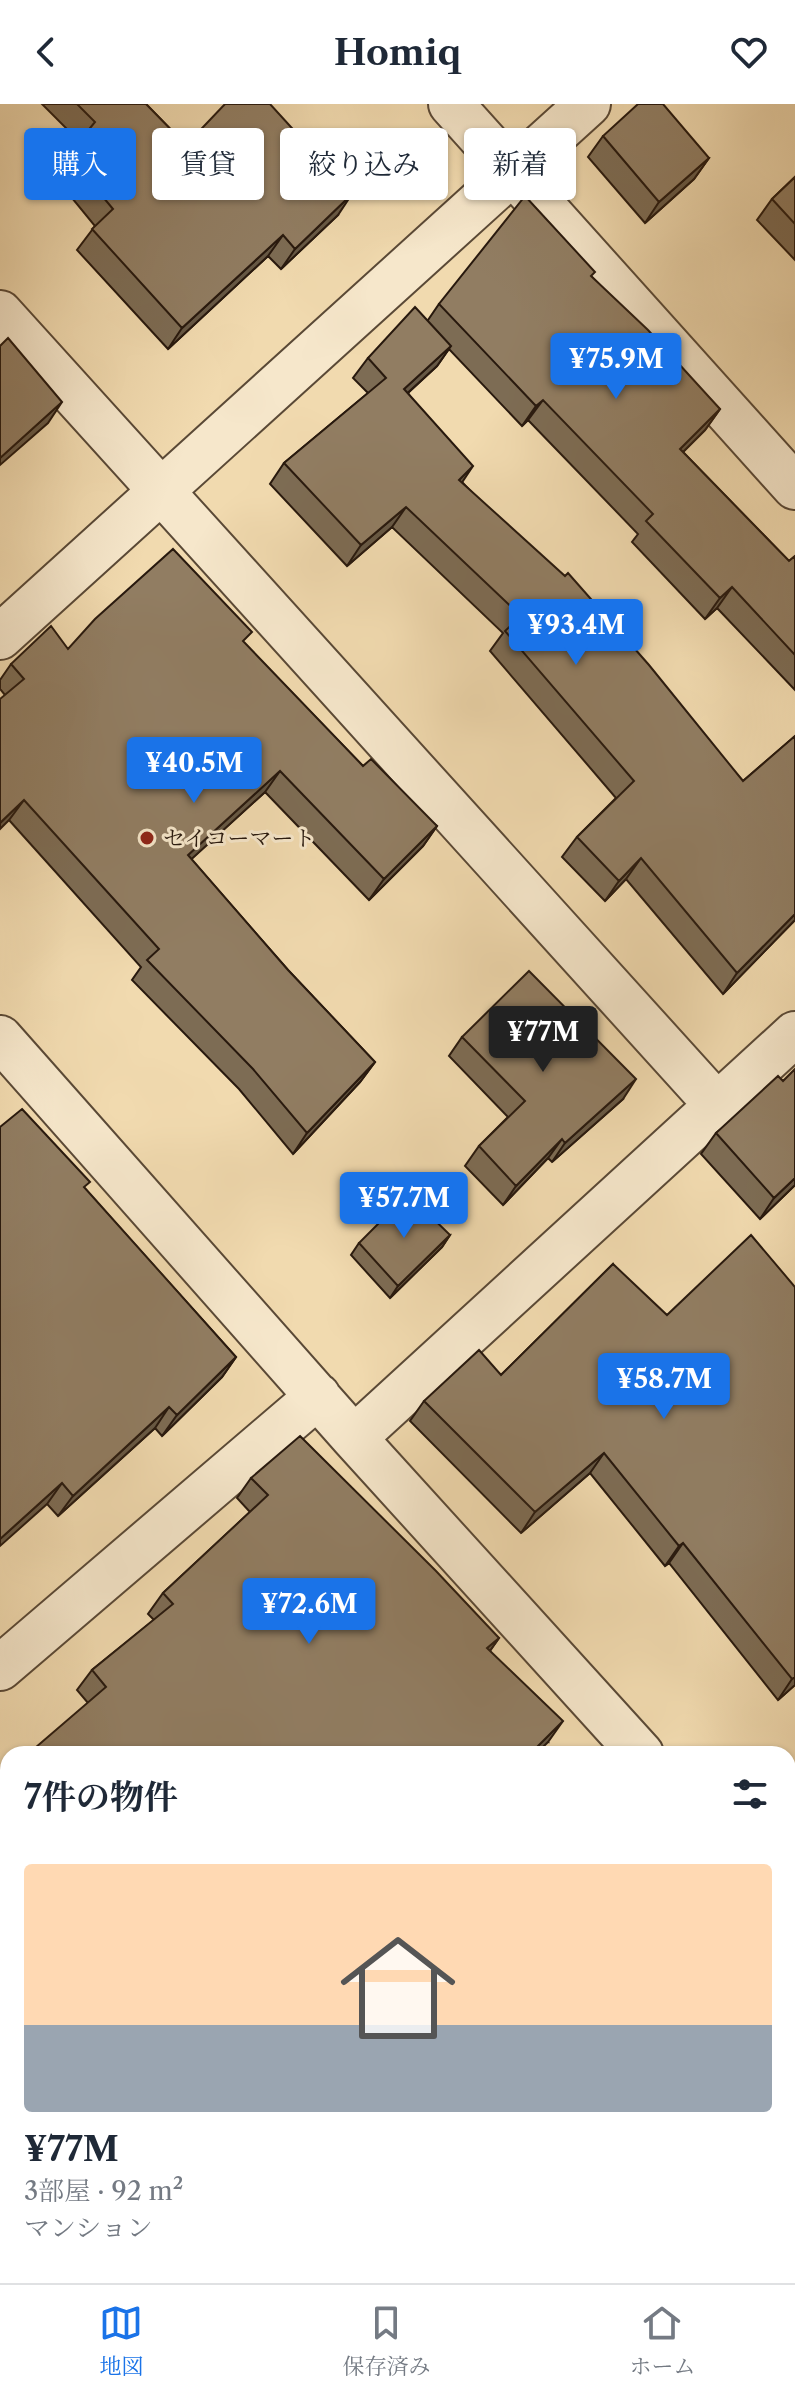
<!DOCTYPE html>
<html lang="ja">
<meta charset="utf-8">
<style>
:root{--surface:#fff;--page:#f6f6f7;--text:#1f2937;--muted:#747a83;--line:#e0e1e3;--accent:#1a73e8}
body{margin:0;font-family:"Libre Caslon Text","Noto Serif JP",serif;background:var(--page);color:var(--text);height:100vh;display:flex;flex-direction:column;font-size:30px;white-space:nowrap}
*{box-sizing:border-box;margin:0}
p{font-size:26px;color:var(--muted)}
.icon{flex:none;width:44px;height:44px;fill:none;stroke:currentColor;stroke-width:2;stroke-linecap:round;stroke-linejoin:round}
.map{position:relative;flex:1;overflow:hidden}
.panel{position:absolute;left:0px;top:1642px;width:796px;height:538px;display:flex;flex-direction:column;background:var(--surface);border-radius:24px 24px 0 0;box-shadow:0 2px 6px #0004}
.panel>*{flex:none}
.top-card{position:absolute;left:24px;top:24px;width:748px;height:72px;display:flex;gap:16px}
.price{position:absolute;translate:-50% -68px;padding:0 18px;border-radius:8px;background:var(--accent);color:#fff;font-size:26px;line-height:52px;filter:drop-shadow(0 2px 4px #0008)}
.price::after{content:'';position:absolute;left:50%;top:48px;width:24px;height:18px;margin-left:-12px;background:inherit;clip-path:polygon(0 0,100% 0,50% 100%)}
.price.on{background:#222;color:#fff}
ul{padding:0;list-style:none}
li{display:grid;align-content:center;gap:16px;height:424px;padding:0 24px}
li span{display:grid;place-items:center;height:248px;border-radius:8px;color:#555}
li>.icon{margin-inline-start:auto}
span .icon{width:144px;height:144px;fill:#fffc;stroke-width:1}
li b{font-size:34px}
h2{display:flex;justify-content:space-between;align-items:center;height:96px;padding:0 24px;font-size:34px}
.pill{padding:0 28px;border-radius:8px;background:var(--surface);box-shadow:0 2px 6px #0004;font-size:28px;line-height:72px}
.pill.on{background:var(--accent);color:#fff}
header{display:flex;justify-content:space-between;align-items:center;height:104px;padding:0 24px;background:var(--surface);font-size:36px;font-weight:700}
.tab-bar{display:flex;justify-content:space-around;align-items:center;height:112px;border-top:2px solid var(--line);background:var(--surface);font-size:22px;color:var(--muted)}
.tab-bar a{display:grid;justify-items:center;gap:4px}
.tab-bar .on{color:var(--accent)}
.map>svg:first-child{display:block}
.lines{fill:none;stroke-linecap:round;stroke-linejoin:round}
.minor-casing{stroke:#5a4936;stroke-width:48}
.minor{stroke:#f6e7cb;stroke-width:44}
.wall{fill:#7d6c54;stroke:#28190e;stroke-width:2}
.shaded-wall{fill:#665845;stroke:#28190e;stroke-width:2}
.building{fill:#917d62;stroke:#28190e;stroke-width:2}
.poi-dot{fill:#8f2418;stroke:#f6e7cb;stroke-width:3}
.labels{text-anchor:middle;stroke-width:6;stroke-linejoin:round;paint-order:stroke}
.poi-label{font-size:22px;fill:#28190e;stroke:#f6e7cb;text-anchor:start}
</style>
<header><svg class="icon" aria-label="back" viewBox="0 0 24 24"><path d="M15 5l-7 7 7 7"/></svg>Homiq<svg class="icon" aria-label="heart" viewBox="0 0 24 24"><path d="M12 20l-8-8c-3-5 5-10 8-4 3-6 11-1 8 4z"/></svg></header>
<div class="map">
<svg width="795" height="2179" viewBox="0 0 795 2179">
<rect width="100%" height="100%" fill="#f1daaf"/>
<filter id="stains"><feTurbulence type="fractalNoise" baseFrequency=".0025" numOctaves="4"/><feColorMatrix values="0 0 0 0 .2 0 0 0 0 .09 0 0 0 0 .02 0 0 0 .5 -.17"/></filter>
<radialGradient id="worn" r=".72"><stop offset=".6" stop-color="#630" stop-opacity="0"/><stop offset="1" stop-color="#630" stop-opacity=".3"/></radialGradient>
<g class="lines">
<defs>
<path id="minor" d="M451,0L795,383
M0,209L717,1001
M0,533L588,0
M0,934L354,1334L641,1650
M354,1334L795,930
M0,1564L318,1292
M788,1745L795,1739
M788,1811L795,1819
M788,2110L795,2104
M57,2179L65,2172
M708,2179L716,2172"/>
</defs>
<use href="#minor" class="minor-casing"/>
<use href="#minor" class="minor"/>
</g>
<path class="wall" d="M42,0H146L186,41L338,111L281,165L268,152L168,245L77,146L95,122L54,72L79,37Z
M603,32L709,54L694,75L645,119L588,53Z
M795,73V156L757,116L772,95Z
M592,173L720,305L705,326L683,348L789,457L795,452V586L717,504L705,515L632,438L638,430L528,316L522,322L449,245L437,262L408,289L462,378L743,677L795,632V816L723,890L626,775L605,797L562,753L577,733L616,694L490,547L503,529L392,423L347,462L270,380L284,359L368,289L353,274L368,254L428,216L439,200Z
M244,539L363,662L437,722L423,742L369,796L265,688L191,755L288,866L375,958L360,978L293,1050L239,985L132,876L141,863L9,716L5,591L0,585V576L11,560L68,545Z
M462,933L623,995L552,1058L548,1054L503,1101L465,1062L479,1042L508,1013L449,952Z
M783,977L795,1081L760,1115L701,1050L716,1029Z
M85,1085L236,1253L222,1273L162,1332L155,1324L58,1412L47,1400Z
M450,1131L442,1143L390,1194L351,1151L359,1139Z
M613,1160L795,1581L778,1596L669,1459L665,1462L590,1369L521,1429L410,1317L424,1297L501,1271Z
M251,1374L499,1534L490,1547L548,1638L88,1599L77,1586L92,1566L154,1516L148,1510L163,1489L250,1408L237,1394Z
M93,2172H334L340,2179H82Z
M430,2172H587L578,2179H436Z"/>
<path class="shaded-wall" d="M709,54L694,75L645,119L659,98Z
M352,90L338,111L281,165L295,145Z
M283,131L268,152L168,245L182,224Z
M451,242L437,262L390,305L404,285Z
M543,296L528,316L522,322L536,302Z
M62,298L48,319L0,361V354Z
M720,305L705,326L666,365L680,345Z
M473,362L459,383V376Z
M406,403L392,423L347,462L361,441Z
M732,483L717,504L705,515L720,494Z
M280,667L265,688L173,772L188,751Z
M24,696L9,716L0,725V719Z
M437,722L423,742L369,796L384,775Z
M641,754L626,775L605,797L619,777Z
M795,810V816L723,890L737,869Z
M375,958L360,978L293,1050L307,1029Z
M636,975L623,995L552,1058L565,1039Z
M562,1035L548,1054L503,1101L516,1082Z
M795,1074V1081L760,1115L774,1094Z
M450,1131L442,1143L390,1194L398,1182Z
M236,1253L222,1273L162,1332L177,1311Z
M169,1303L155,1324L58,1412L73,1392Z
M604,1349L590,1369L521,1429L535,1408Z
M62,1379L47,1400L0,1442V1435Z
M683,1439L669,1459L665,1462L679,1442Z
M499,1534L484,1555L487,1544Z
M795,1573V1581L778,1596L792,1575Z
M563,1617L548,1638L536,1650H530Z
M795,1984V1992L788,1998V1990Z
M8,2027V2035L0,2042V2034Z
M576,2172H587L578,2179H567Z"/>
<path class="building" d="M77,0H146L186,41L225,0H270L352,90L295,145L283,131L182,224L92,125L113,105L68,51L95,18Z
M638,0H663L709,54L659,98L603,32Z
M795,73V120L772,95Z
M525,92L595,168L591,172L648,226L720,305L680,345L789,457L795,452V551L732,483L720,494L646,417L653,410L543,296L536,302L439,200Z
M415,203L451,242L404,285L473,362L459,376L565,472L568,469L649,561L743,677L795,632V810L737,869L641,754L619,777L577,733L634,677L505,527L521,512L406,403L361,441L284,359L386,274L368,254Z
M8,234L62,298L0,354V242Z
M173,445L252,528L243,537L363,662L371,655L437,722L384,775L280,667L188,751L288,866L375,958L307,1029L253,965L147,856L159,845L24,696L0,719V595L24,575L11,560L51,522L68,545L95,515Z
M529,867L636,975L565,1039L562,1035L516,1082L479,1042L525,997L462,933Z
M795,965V1074L774,1094L716,1029L778,972L783,977Z
M22,1005L90,1078L84,1083L236,1253L177,1311L169,1303L73,1392L62,1379L0,1435V1023Z
M408,1090L450,1131L398,1182L359,1139Z
M751,1131L795,1183V1573L792,1575L683,1439L679,1442L604,1349L535,1408L424,1297L479,1246L501,1271L613,1160L667,1211Z
M300,1332L436,1467L499,1534L487,1544L563,1617L530,1650H28L106,1583L92,1566L173,1500L163,1489L268,1391L251,1374Z
M8,1667V2027L0,2034V1674Z
M788,1878L795,1886V1984L788,1990Z
M795,2134V2179H740L749,2172H788V2140Z
M93,2172H202L194,2179H82Z
M225,2172H335L340,2179H232Z
M462,2172H480L473,2179H468Z
M483,2172H576L567,2179H489Z"/>
<circle class="poi-dot" cx="147" cy="734" r="8"/>
<g class="labels">
<g class="poi-label">
<text x="163" y="742">セイコーマート</text>
</g>
</g>
<rect width="100%" height="100%" filter="url(#stains)"/>
<rect width="100%" height="100%" fill="url(#worn)"/>
</svg>
<b class="price" style="left:616px;top:297px">¥75.9M</b>
<b class="price" style="left:576px;top:563px">¥93.4M</b>
<b class="price" style="left:194px;top:701px">¥40.5M</b>
<b class="price on" style="left:543px;top:970px">¥77M</b>
<b class="price" style="left:404px;top:1136px">¥57.7M</b>
<b class="price" style="left:664px;top:1317px">¥58.7M</b>
<b class="price" style="left:309px;top:1542px">¥72.6M</b>
<div class="top-card">
<a class="pill on">購入</a>
<a class="pill">賃貸</a>
<a class="pill">絞り込み</a>
<a class="pill">新着</a>
</div>
<section class="panel">
<h2>7件の物件<svg class="icon" aria-label="filters" viewBox="0 0 24 24"><path d="M4 7h16M4 17h16"/><circle cx="9" cy="7" r="2"/><circle cx="15" cy="17" r="2"/></svg></h2>
<ul>
<li><span style="background:linear-gradient(#ffd9b3 65%,#9aa5b1 0)"><svg class="icon" aria-label="home" viewBox="0 0 24 24"><path d="M3 11l9-7 9 7M6 9v11h12V9"/></svg></span><div><b>¥77M</b><p>3部屋 · 92 m²</p><p>マンション</p></div></li>
</ul>
</section>
</div>
<nav class="tab-bar">
<a class="on"><svg class="icon" aria-label="map" viewBox="0 0 24 24"><path d="M3 6l6-2 6 2 6-2v14l-6 2-6-2-6 2zM9 4v14M15 6v14"/></svg>地図</a>
<a><svg class="icon" aria-label="saved" viewBox="0 0 24 24"><path d="M7 4h10v16l-5-4-5 4z"/></svg>保存済み</a>
<a><svg class="icon" aria-label="home" viewBox="0 0 24 24"><path d="M3 11l9-7 9 7M6 9v11h12V9"/></svg>ホーム</a>
</nav>
